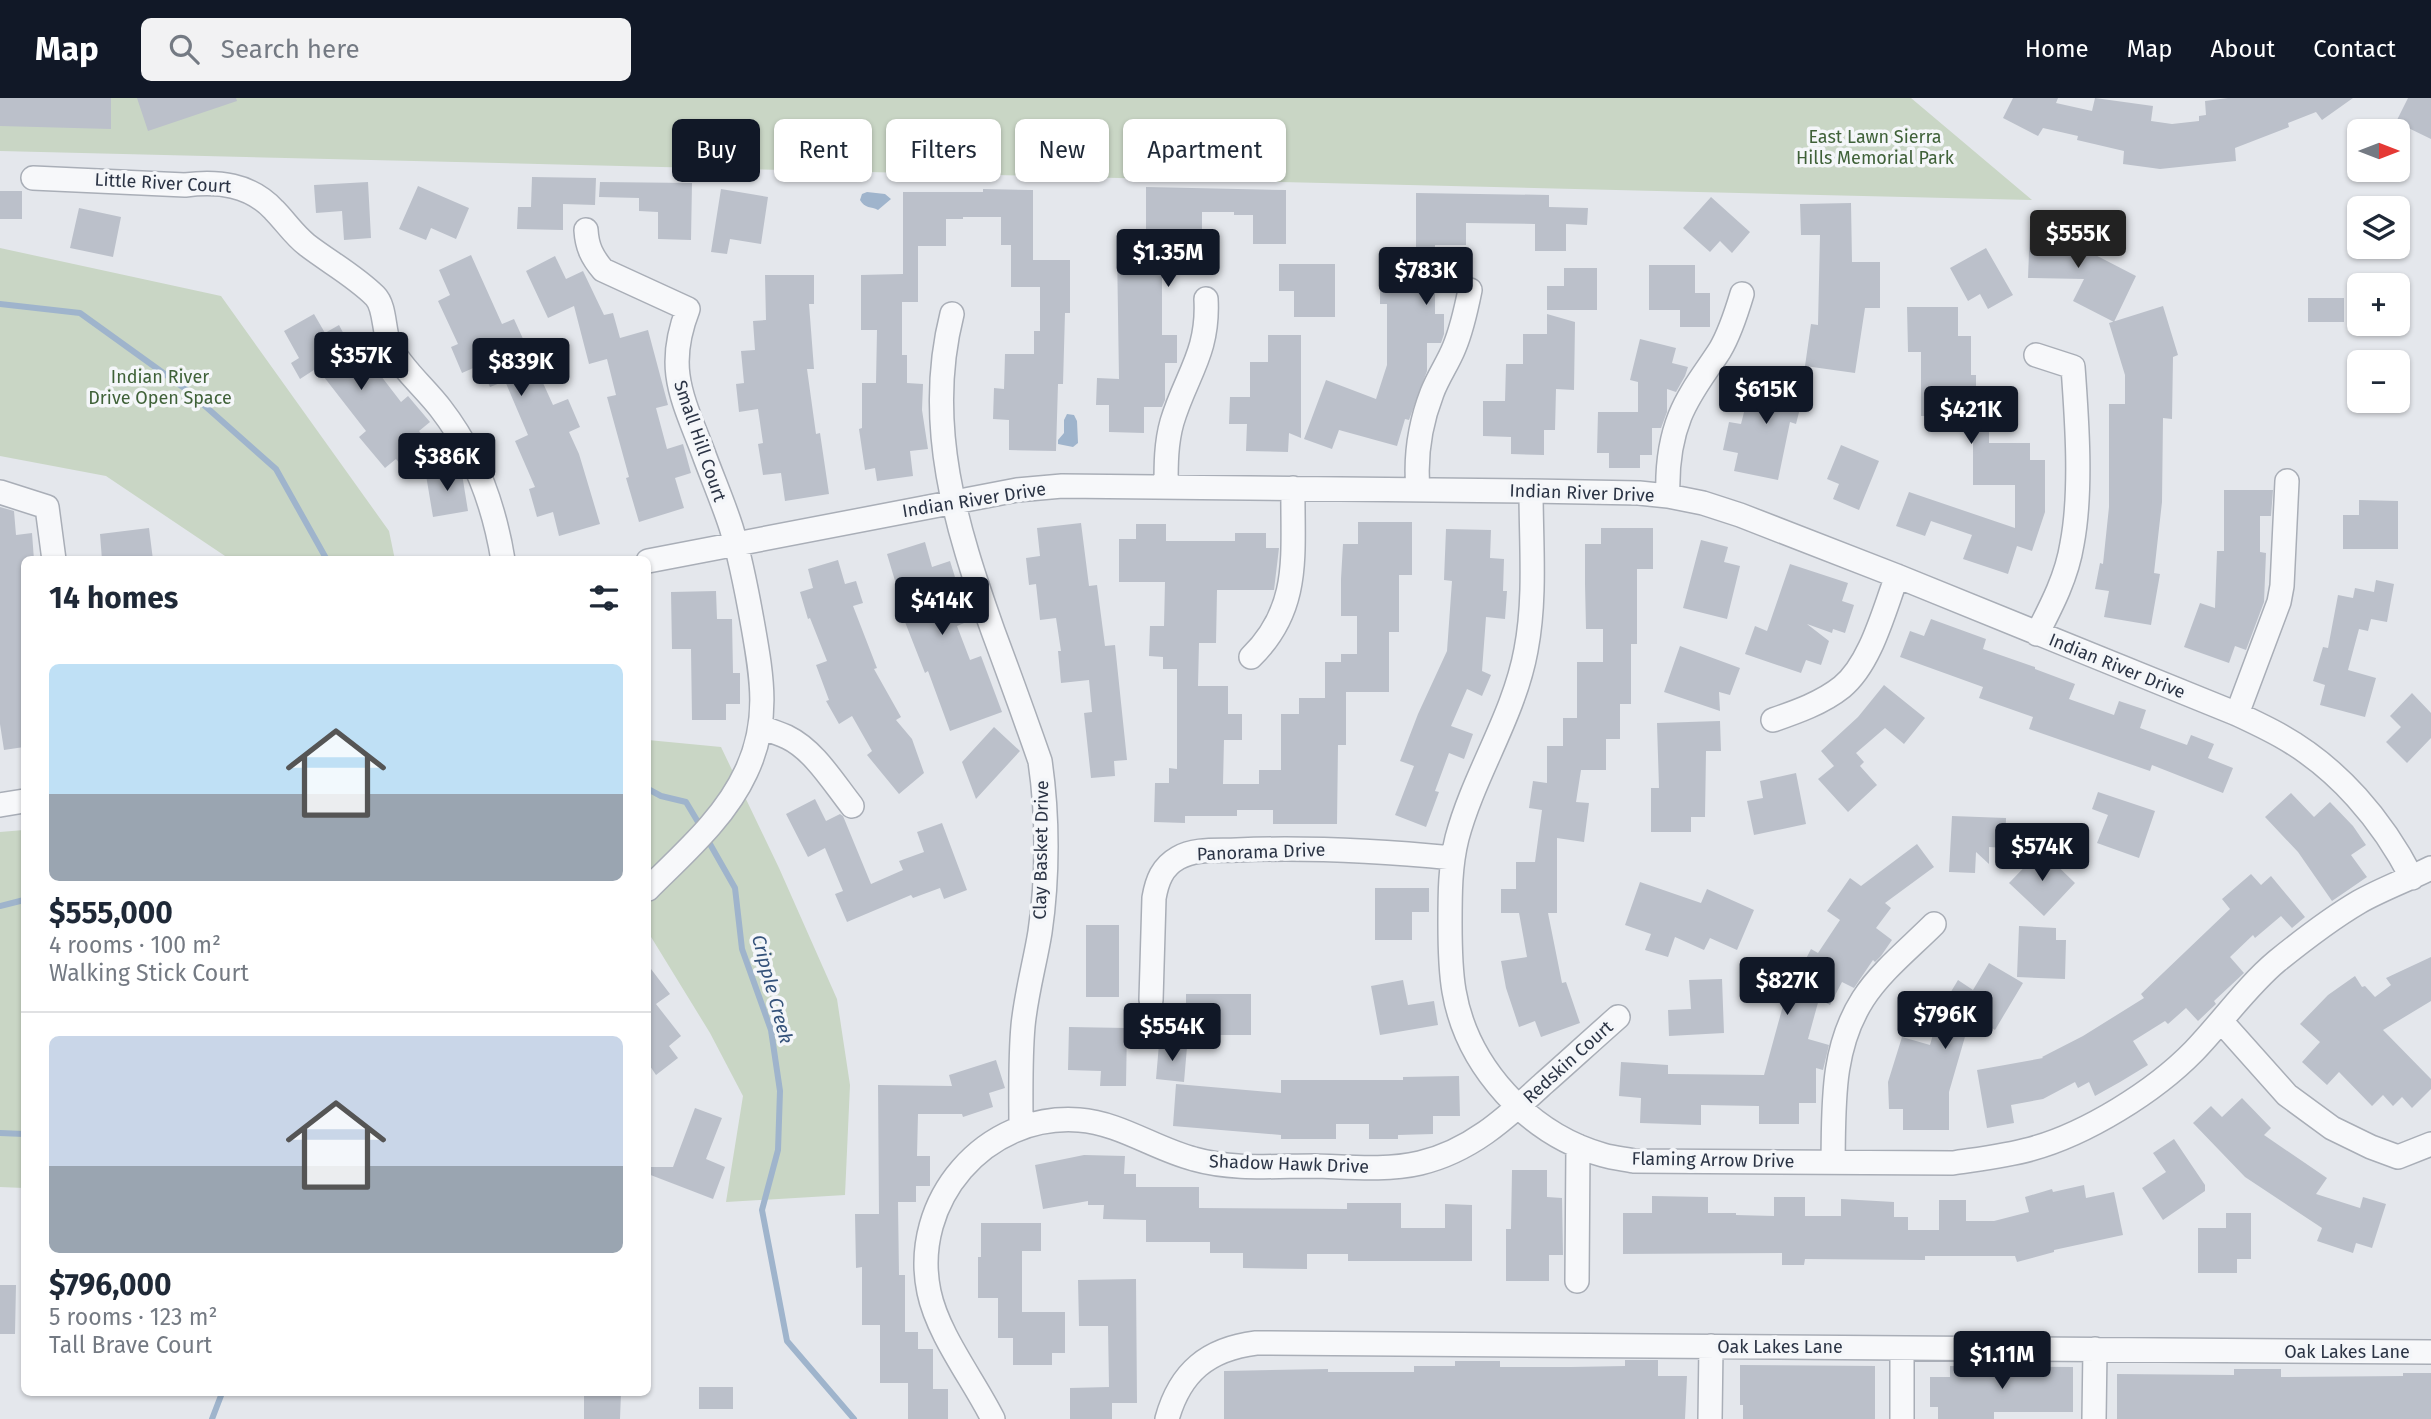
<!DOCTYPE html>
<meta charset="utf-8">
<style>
:root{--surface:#fff;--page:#f2f2f3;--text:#1f2937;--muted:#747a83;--line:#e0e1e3;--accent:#111827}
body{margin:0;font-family:"Fira Sans",sans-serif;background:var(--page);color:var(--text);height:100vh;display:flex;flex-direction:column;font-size:26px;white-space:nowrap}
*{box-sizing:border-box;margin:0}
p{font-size:23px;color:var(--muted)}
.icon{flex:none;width:38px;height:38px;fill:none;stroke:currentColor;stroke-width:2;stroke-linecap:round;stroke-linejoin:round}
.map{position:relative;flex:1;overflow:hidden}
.panel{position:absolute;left:21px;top:458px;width:630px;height:840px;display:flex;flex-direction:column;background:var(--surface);border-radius:10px;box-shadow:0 2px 5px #0004}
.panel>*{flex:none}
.top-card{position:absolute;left:672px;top:21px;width:665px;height:63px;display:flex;gap:14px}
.needle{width:46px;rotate:90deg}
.tools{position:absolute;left:2347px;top:21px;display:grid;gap:14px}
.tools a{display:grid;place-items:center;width:63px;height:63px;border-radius:10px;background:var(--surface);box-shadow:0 2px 5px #0004;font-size:35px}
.price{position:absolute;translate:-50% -60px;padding:0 16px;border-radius:7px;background:var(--accent);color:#fff;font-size:23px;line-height:46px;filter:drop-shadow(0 2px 4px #0008)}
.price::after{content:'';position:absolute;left:50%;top:42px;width:21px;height:16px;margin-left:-10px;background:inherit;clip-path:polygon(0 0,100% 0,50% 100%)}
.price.on{background:#222;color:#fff}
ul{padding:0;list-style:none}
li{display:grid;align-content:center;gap:14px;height:371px;padding:0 28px}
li+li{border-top:2px solid var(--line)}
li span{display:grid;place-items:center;height:217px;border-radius:10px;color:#555}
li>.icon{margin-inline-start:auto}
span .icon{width:126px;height:126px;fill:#fffc;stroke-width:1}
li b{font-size:30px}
h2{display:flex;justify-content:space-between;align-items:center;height:84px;padding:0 28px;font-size:30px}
.tag{padding:0 24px;border-radius:10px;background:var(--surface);box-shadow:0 2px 5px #0004;font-size:24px;line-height:63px}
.tag.on{background:var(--accent);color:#fff}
header{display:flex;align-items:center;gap:42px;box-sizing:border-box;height:98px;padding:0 35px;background:var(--accent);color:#fff}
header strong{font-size:33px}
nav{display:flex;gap:38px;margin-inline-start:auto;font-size:24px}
.search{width:490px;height:63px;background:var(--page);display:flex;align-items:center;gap:18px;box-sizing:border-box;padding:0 24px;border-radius:10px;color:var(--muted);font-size:26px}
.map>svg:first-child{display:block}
.green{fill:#c9d6c5}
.water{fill:#9fb4cc}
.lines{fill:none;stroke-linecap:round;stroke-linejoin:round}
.stream{stroke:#9fb4cc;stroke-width:6}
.building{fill:#bbc0ca}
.minor-casing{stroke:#a9aeb7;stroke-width:26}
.minor{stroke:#f7f8fa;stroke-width:23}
.labels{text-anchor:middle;stroke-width:7;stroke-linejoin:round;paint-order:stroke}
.park-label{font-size:18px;fill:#3f6138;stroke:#f4f6f9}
.street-label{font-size:18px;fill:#2b3445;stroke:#f4f6f9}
.water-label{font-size:19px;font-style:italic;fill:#34527a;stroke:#f4f6f9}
</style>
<header>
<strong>Map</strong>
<div class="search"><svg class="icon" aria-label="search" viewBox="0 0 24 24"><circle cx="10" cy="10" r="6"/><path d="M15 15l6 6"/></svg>Search here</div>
<nav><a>Home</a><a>Map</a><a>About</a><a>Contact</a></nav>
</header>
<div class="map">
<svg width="2431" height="1321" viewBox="0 0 2431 1321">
<rect width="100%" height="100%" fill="#e4e7ec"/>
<path class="green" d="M0,0H1911L2032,102L0,53Z
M0,150L221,198L389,433L395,462H231L106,378L0,358Z
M648,642L721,649L779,770L837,901L850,987L845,1097L726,1104L743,998L710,935L648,834Z
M24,732V1090L0,1089V734Z"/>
<path class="water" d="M867,94L885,96L891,101L878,112C871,108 865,111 860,102L862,96Z
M1067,316L1074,317L1077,323L1078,345L1073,349L1058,346V342L1064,335V322Z"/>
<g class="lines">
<path class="stream" d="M0,206L80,215L187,292L276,371L327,462
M648,691L661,698L686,704L701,729
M706,739L735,790L742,851L771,932L780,993L778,1052L762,1112L787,1243L854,1321
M0,808L24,802
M0,1035L24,1036
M212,1321L222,1295"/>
</g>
<path class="building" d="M0,0H111V31L0,28Z
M137,0H236L237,3L148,33Z
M2013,0H2058L2056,5L2092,13L2095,0L2153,8L2151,23L2172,26L2199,23V18L2206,17L2205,3L2228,0H2353L2322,22L2316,14L2288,25L2289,29L2235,50L2236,63L2160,71L2123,66L2124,53L2077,42L2078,38L2043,30L2038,38L2003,20Z
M2408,0H2431V41L2396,24Z
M532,79L596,80L595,107L563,106V132L517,131L518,109H531Z
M368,84L371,140L344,142L342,113L316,115L314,87Z
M600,84L692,85L691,142L658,141V114L639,113V100L599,99Z
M418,88L469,110L456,141L431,130L426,142L399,131Z
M1146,89L1286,92V146H1253V117H1234V114H1202V141H1174V180H1162V237H1177V265H1165V302L1162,309H1144V335L1109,334V307H1096L1097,280L1119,281L1117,151H1146Z
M721,91L768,99L761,146L730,141L727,156L711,154Z
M983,91L1033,92V162H1070V215H1065L1063,286H1058L1056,353L1009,352V322L993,321L994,290L1004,291L1005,256H1034V233H1040V189H1011V147H1001V119H963V121H946V148H918V204H902V257H907V285L923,286L922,312L928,351L910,353L913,378L877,383L875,370L865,372L859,331L862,330V285H876L877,232H861V177L903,176V94H983Z
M0,93H22V121H0Z
M1416,95L1549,97V109L1588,110L1587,127L1566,126V153H1535V126L1466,125V147H1435V216H1444V236L1441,245H1427V273L1409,322L1405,321L1397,348L1339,332L1332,351L1304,341L1326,282L1376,301L1387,267V206H1380V157H1416Z
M1711,99L1750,134L1732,155L1720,143L1710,154L1683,130Z
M1851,105L1852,164H1880V210H1865L1855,275L1805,268L1811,226L1818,227L1820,137H1801L1800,106Z
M79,110L121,119L113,159L70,150Z
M2030,128L2076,130V147L2136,178L2114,224L2073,203L2084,181L2028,180Z
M1986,150L2013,197L1988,211L1980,196L1968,203L1950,170Z
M471,157L502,226L514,221L553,307L568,301L580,329L569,334L579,356L600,426L559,438L553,414L537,419L529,391L535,389L515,343L528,337L505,283L490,289L480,267L462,275L451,249L458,246L438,203L450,197L439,172Z
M555,158L566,181L583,173L604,217L613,215L620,240L648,232L668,307L656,310L667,351L683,346L691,375L675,380L684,410L639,424L626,380L629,379L607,299L616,297L607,261L589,266L574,208L548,220L526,173Z
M1279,166H1335V219H1294V193H1279Z
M1649,167H1695V195H1710V229H1680V212H1649Z
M1564,170H1597V212H1547V188H1564Z
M765,177H814V206H809L814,271H807L816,336L820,335L829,396L785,403L781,375L763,377L758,346L763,345L758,311L739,314L736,286L744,285L741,253L755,252L753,223L766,222Z
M2308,200H2344V224H2308Z
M2163,208L2178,257L2173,259L2172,321L2163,320L2162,404L2154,475L2160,476L2151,527L2104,519L2109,493L2095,491L2100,465L2103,466L2109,409V306H2125V277L2109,225Z
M1907,209H1958V238H1971V277H1976V301H1989V345H2030V362H2045V414L2032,453L2017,448L2008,476L1963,461L1972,437L1931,423L1925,438L1896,428L1909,394L2015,430V387H1973V332H1961V318H1921V254H1908Z
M314,216L325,235L339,227L355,257L361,252L401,304L408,298L430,324L419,333L431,348L404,371L396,361L385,370L359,339L366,333L317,270L300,281L291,265L299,260L284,233Z
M1547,216L1575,224L1574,292L1556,291L1555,332H1544V357L1511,356V339L1483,338V303H1505L1506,266H1523V236H1547Z
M1268,237H1301V340L1289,335L1288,354L1246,353L1247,326H1229L1230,299H1250V264H1268Z
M1640,241L1676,250L1672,265L1688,269L1685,278L1676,294L1667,291V314L1661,330H1652V357H1640V370H1609V355H1597L1598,314H1638V284L1630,282Z
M1774,274L1807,283L1796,326L1790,324L1778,382L1734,373L1738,355L1723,352L1729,324L1741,326L1752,283L1771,288Z
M1841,347L1879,363L1859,412L1833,401L1839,386L1827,381Z
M461,370L468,413L433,419L426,377Z
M2224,392H2273L2271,418H2260V454L2266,455L2264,504L2246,552L2235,548L2229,565L2184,549L2200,505L2215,510L2217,453H2224Z
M2359,402L2398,403V451H2343V417H2359Z
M0,409L14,413L16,437L32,435L34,462H24V649L4,652L0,626Z
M1358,424H1412V477H1399V534H1389V594H1346V647H1338L1337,726H1273V712H1237V718H1185V725L1154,724L1155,685H1169V670L1177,671V571H1163V559L1149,558L1150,528H1164L1165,484H1119V441H1136V426H1166V443H1235V435H1266V450H1279L1274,492H1217L1216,545H1199L1198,588H1228V616H1242V642H1224L1223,686H1259V672H1281V616H1299V600H1325V564H1341V556H1357V518H1341V481L1343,446H1358Z
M1081,425L1089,488L1097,487L1105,548L1115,547L1127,662L1114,663L1115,678L1091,680L1084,615L1092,614L1089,582L1061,585L1058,553H1061L1056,520L1040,522L1036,486L1029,487L1026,460L1040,458L1037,430Z
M149,430L153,462H102L100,436Z
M1601,430H1653V471H1637V546H1631V606H1620V641H1606V672H1581L1576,704L1589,705L1584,744L1557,740V815H1548L1562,885L1566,884L1580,925L1541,939L1535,923L1519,929L1506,890L1501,863L1527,859L1519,815H1501V791H1516V764H1535L1542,712L1529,710L1533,683L1547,685V648H1563V620H1577V564H1603V531H1586L1585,486V446H1601Z
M1446,431L1491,432L1490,460L1504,461L1503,493H1507L1505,521L1486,519L1482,573L1491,577L1482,598L1467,591L1451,628L1473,636L1464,661L1449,655L1435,693L1439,694L1426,729L1395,717L1414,668L1400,663L1418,616L1447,553L1452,483L1444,482Z
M1701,442L1728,449L1724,464L1740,468L1727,521L1683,510Z
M925,444L932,469L950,463L959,492H957L969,523L957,528L970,562L981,558L1002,614L950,633L928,573L925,575L905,524L907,523L887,456Z
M838,462L845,486L856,483L863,505L853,508L877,570L874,571L901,619L896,622L912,641L924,675L899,696L867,657L872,653L852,618L839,626L826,603L829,602L816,567L827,563L810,520L808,521L800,494L813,490L808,471Z
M1790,466L1848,485L1842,503L1854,507L1845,535L1833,531L1832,535L1807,526L1829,543L1821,567L1806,562L1801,575L1745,556L1755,528L1767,533Z
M2376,482L2394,486L2387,524L2371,521L2368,533L2359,531L2348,572L2376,580L2365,619L2320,607L2325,587L2313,583L2323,549L2328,550L2338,497L2353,500L2355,490L2374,494Z
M716,493L717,521H732L733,575H740V606H726V622H692L691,551H672L671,494Z
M1931,521L1986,541L1983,551L2035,569V571L2075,586L2069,601L2114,617L2119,603L2146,612L2140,630L2187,647L2191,637L2214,646L2208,660L2233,670L2223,695L2152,667L2150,673L2029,631L2033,619L1979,600L1983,589L1900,559L1910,533L1924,538Z
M1680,548L1740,570L1730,597L1719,594L1720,613L1664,594Z
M1884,587L1925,620L1904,646L1885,630L1856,655L1864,664L1860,668L1877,687L1848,714L1818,681L1834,668L1821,653L1858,619Z
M2412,595L2431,615V640L2407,665L2386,644L2401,629L2390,618Z
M1720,623L1721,653H1706L1705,719H1691V734H1651V690H1659L1657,625Z
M994,629L1020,653L976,701L962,664Z
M1796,675L1806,726L1754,737L1747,703L1763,700L1760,683Z
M2098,694L2155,713L2139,760L2097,745L2108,717L2092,711Z
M2291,695L2314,719L2330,704L2353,728L2366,747L2351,757L2367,779L2332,803L2298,754L2265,719Z
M815,701L826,723L840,716L843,718L871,786L903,772L899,763L924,754L917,734L942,725L967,792L944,801L940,790L913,800L911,797L847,824L835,796L843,793L825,750L808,759L786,716Z
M1952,718L2006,720L2005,750L1989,749V766L1976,754L1975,775L1949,774Z
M1917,746L1934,769L1885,805L1891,810L1876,830L1892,842L1881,858L1875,864L1873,862L1854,890L1842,884L1830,907L1819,901L1808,941L1829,947L1823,972L1816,970V1005H1799V1026H1759V1008L1701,1007V1027L1640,1025L1641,1000L1619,998L1621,964L1668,967V976L1764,977L1784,904L1811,851L1818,855L1840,822L1827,813L1850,780L1861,788Z
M2041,752L2075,785L2044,818L2009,785Z
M2251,776L2261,787L2271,778L2305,819L2292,830L2281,818L2255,840L2253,837L2230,859L2244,875L2214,903L2216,906L2198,923L2186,910L2168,926L2165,923L2133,943L2148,967L2120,984L2095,998L2089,984L2078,990L2075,984L2043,1001L2011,1007L2014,1025L1987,1030L1977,972L2043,960L2042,959L2083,938L2144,900L2141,896L2230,811L2222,801Z
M1640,784L1701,805L1707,791L1754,812L1737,852L1710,840L1704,852L1675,839L1668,859L1645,852L1651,836L1625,827Z
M1375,790H1429V814H1412V842H1375Z
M1086,827H1119V899H1086Z
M2019,828L2056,830V842H2066L2065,881L2017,879Z
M2431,859V903L2383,932L2431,981V991L2412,1010L2402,999L2393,1008L2383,997L2372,1008L2339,974L2327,987L2302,964L2320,944L2300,926L2328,897L2355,878L2362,889L2365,888L2375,899L2391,887L2386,880Z
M1989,865L2023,885L1995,932L1971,918L1949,994V1032H1903V1011H1889L1888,984L1902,939L1930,947L1940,912L1958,882L1973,892Z
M648,867L670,896L656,906L681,938L669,948L678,960L656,977L648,965Z
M1722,881L1724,935L1669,938L1668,912L1691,911L1689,882Z
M1403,882L1408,907L1434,903L1438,927L1380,937L1371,888Z
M1186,896H1251V937H1177V907H1186Z
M1069,929L1127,930L1126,988H1100L1101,973L1068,972Z
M1159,946L1187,949L1184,984L1156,981Z
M996,962L1005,990L989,995L993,1009L963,1019L962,1016H918L917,1058H930V1088H916V1104H898L899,1177H905V1234H918V1251H933V1291H948V1321H908V1285H880V1227H862V1169L856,1170L855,1116H879L878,987L952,988L949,977Z
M1459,978L1460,1018H1433V1036L1398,1037V1041H1369V1026H1336V1041H1281V1037L1173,1028L1176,986L1281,995V982H1403V979Z
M2242,1000L2271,1030L2264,1037L2327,1080L2316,1096L2360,1110L2363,1099L2386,1106L2372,1150L2356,1145L2353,1155L2317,1143L2322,1130L2245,1079L2193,1025L2211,1008L2222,1019Z
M695,1010L722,1020L706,1061L725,1069L713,1101L648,1076V1069H673Z
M2174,1041L2205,1087V1093L2163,1122L2142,1090L2166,1074L2153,1055Z
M1084,1057L1125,1058L1124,1076H1136V1089H1199V1110L1347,1111V1105H1401V1130H1445V1106L1472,1107V1163H1348V1156H1307V1171L1243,1170V1155H1210V1144H1146V1122L1103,1121L1104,1107H1088V1103L1043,1111L1035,1067Z
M1512,1072H1547V1099L1562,1100L1563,1157H1549V1183H1506V1131H1511Z
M2084,1087L2086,1100L2114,1094L2123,1137L2054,1152V1154L2017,1164L2015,1158H1925V1162L1805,1161L1804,1167H1782V1155L1623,1156V1115H1652V1098L1708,1099V1115H1736V1117L1774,1118V1099H1805V1118H1841V1101L1894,1104V1119H1908V1132H1939V1102H1966V1123H1994L2029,1114L2025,1099L2052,1091L2053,1094Z
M2226,1115H2251V1161H2237V1175H2198V1130H2226Z
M981,1125H1041V1153H1022V1214H1065V1255H1052V1267H1013V1240H998V1200H978V1159H981Z
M1136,1181L1137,1305H1112V1321H1070V1290L1109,1289L1108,1228H1079L1078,1182Z
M0,1187H16L15,1236H0Z
M1625,1262H1658V1278H1687L1685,1321H1224V1273L1328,1271V1274H1414V1268H1455V1263H1500V1269H1571L1625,1268Z
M1740,1267L1875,1268V1321H1743V1307H1740Z
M1950,1268L2073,1269V1314H1994V1321H1938V1309H1930V1279H1950Z
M2234,1271H2281V1279L2403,1278V1275H2431V1321H2117V1276L2234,1277Z
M699,1289H733V1311H699Z
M584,1295H621L620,1321H584Z"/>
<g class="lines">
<defs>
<path id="minor" d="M33,80L185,87C218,83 250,86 274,112C285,123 294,137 307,147C329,164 355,178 375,198C386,209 383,234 390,248C401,270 426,291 441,311C475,355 494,407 503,462
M586,132C587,149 592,159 603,172L688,211C665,270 682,299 703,354C712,379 723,404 731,429C741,461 747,494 753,528C762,579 770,624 746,674C725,720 683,756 648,791
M952,216C924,326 956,429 993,533C1009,576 1025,620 1040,663C1048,717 1048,780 1040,834C1035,865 1026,896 1023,928C1020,962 1021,996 1021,1030
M2036,257L2073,269C2077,323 2082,394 2072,446C2067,478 2052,507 2037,536
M1166,389C1166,367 1166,345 1172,324C1186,277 1209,255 1206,201
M1418,392C1415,359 1420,326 1432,295C1438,279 1448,265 1454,250C1462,231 1466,212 1470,192
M1531,393C1531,445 1536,500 1526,552C1514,618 1474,676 1457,740C1450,768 1450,796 1450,825C1450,847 1450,870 1454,893C1467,969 1529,1036 1603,1057C1613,1060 1624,1061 1634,1063L1953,1065C1979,1061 2005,1058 2031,1051C2086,1036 2154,994 2194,953C2222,924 2246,889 2277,863C2303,842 2330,821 2359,804C2382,791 2407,782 2431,770
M0,394L47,409L54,462
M1668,398C1667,372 1670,343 1680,318C1690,293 1706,274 1720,252C1730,235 1736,216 1742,196
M648,463L1017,392L1062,388L1531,393L1639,395L1668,398L1703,405L1740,417L1897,478L2237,616C2252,623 2267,630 2281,638C2338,670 2382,722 2412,780
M1251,559C1302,509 1292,455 1293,390
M2237,616L2279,504L2282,488L2287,383
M1773,622C1796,614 1822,605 1842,589C1871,565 1884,512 1897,478
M760,629C769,632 778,635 787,639C814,652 833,684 852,708
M0,707L24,703
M1151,902L1154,800C1157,783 1162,769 1178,760C1195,750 1218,753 1237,752C1310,749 1381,753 1453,760
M2221,923L2287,997L2332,1030L2371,1049L2398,1059L2431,1046
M1833,1064C1834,1007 1831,951 1863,901C1881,873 1910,850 1934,826
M1577,1183L1578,1048
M993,1321C973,1281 938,1237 929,1194C910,1103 985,1015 1079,1022C1120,1025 1155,1051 1194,1061C1232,1072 1275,1068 1315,1068C1349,1069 1386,1073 1420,1065C1471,1053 1506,1020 1543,986C1568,964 1593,941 1618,919
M1167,1321C1180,1274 1208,1251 1256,1245L2431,1254
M1710,1321L1711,1248
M1902,1321V1250
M2094,1321L2095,1251"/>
</defs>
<use href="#minor" class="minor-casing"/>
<use href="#minor" class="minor"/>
</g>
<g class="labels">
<g class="park-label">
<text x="1875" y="45">East Lawn Sierra<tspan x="1875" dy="21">Hills Memorial Park</tspan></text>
<text x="160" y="285">Indian River<tspan x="160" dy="21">Drive Open Space</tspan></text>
</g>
<g class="street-label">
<text transform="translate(163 85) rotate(3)" y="6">Little River Court</text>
<text transform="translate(700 343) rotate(71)" y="6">Small Hill Court</text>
<text transform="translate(1582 395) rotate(2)" y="6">Indian River Drive</text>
<text transform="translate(974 402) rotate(-9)" y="6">Indian River Drive</text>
<text transform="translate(2117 568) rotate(22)" y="6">Indian River Drive</text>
<text transform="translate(1041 752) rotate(-89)" y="6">Clay Basket Drive</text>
<text transform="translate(1261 754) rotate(-2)" y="6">Panorama Drive</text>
<text transform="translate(1568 964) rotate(-42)" y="6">Redskin Court</text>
<text transform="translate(1713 1062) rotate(1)" y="6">Flaming Arrow Drive</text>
<text transform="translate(1289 1066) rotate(2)" y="6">Shadow Hawk Drive</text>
<text x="1780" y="1255">Oak Lakes Lane</text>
<text x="2347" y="1260">Oak Lakes Lane</text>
</g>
<g class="water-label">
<text transform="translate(773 891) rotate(75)" y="7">Cripple Creek</text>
</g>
</g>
</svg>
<div class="tools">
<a><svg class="needle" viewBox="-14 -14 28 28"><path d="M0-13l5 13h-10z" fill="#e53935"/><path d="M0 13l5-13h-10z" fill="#747a83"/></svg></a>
<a><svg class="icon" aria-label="layers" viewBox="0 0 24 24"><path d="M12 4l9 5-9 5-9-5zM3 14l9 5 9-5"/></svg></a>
<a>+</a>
<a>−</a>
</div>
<b class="price on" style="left:2078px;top:172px">$555K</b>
<b class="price" style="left:1168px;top:191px">$1.35M</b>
<b class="price" style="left:1426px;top:209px">$783K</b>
<b class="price" style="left:361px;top:294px">$357K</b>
<b class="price" style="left:521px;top:300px">$839K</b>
<b class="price" style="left:1766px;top:328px">$615K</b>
<b class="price" style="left:1971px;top:348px">$421K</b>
<b class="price" style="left:447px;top:395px">$386K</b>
<b class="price" style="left:942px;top:539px">$414K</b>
<b class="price" style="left:2042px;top:785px">$574K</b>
<b class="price" style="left:1787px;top:919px">$827K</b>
<b class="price" style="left:1945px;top:953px">$796K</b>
<b class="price" style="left:1172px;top:965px">$554K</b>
<b class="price" style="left:2002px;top:1293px">$1.11M</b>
<div class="top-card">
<a class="tag on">Buy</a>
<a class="tag">Rent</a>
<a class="tag">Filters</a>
<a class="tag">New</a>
<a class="tag">Apartment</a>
</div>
<section class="panel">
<h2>14 homes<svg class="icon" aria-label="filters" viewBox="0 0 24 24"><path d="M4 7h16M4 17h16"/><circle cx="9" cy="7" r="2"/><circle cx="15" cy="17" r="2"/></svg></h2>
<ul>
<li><span style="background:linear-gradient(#bfe0f5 60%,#9aa5b1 0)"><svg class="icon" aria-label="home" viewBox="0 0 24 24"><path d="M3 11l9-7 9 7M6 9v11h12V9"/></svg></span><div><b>$555,000</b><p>4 rooms · 100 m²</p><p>Walking Stick Court</p></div></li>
<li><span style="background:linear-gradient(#c9d6e8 60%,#9aa5b1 0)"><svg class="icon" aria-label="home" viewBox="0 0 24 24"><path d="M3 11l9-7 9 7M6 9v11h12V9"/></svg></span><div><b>$796,000</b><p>5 rooms · 123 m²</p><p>Tall Brave Court</p></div></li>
</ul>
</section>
</div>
